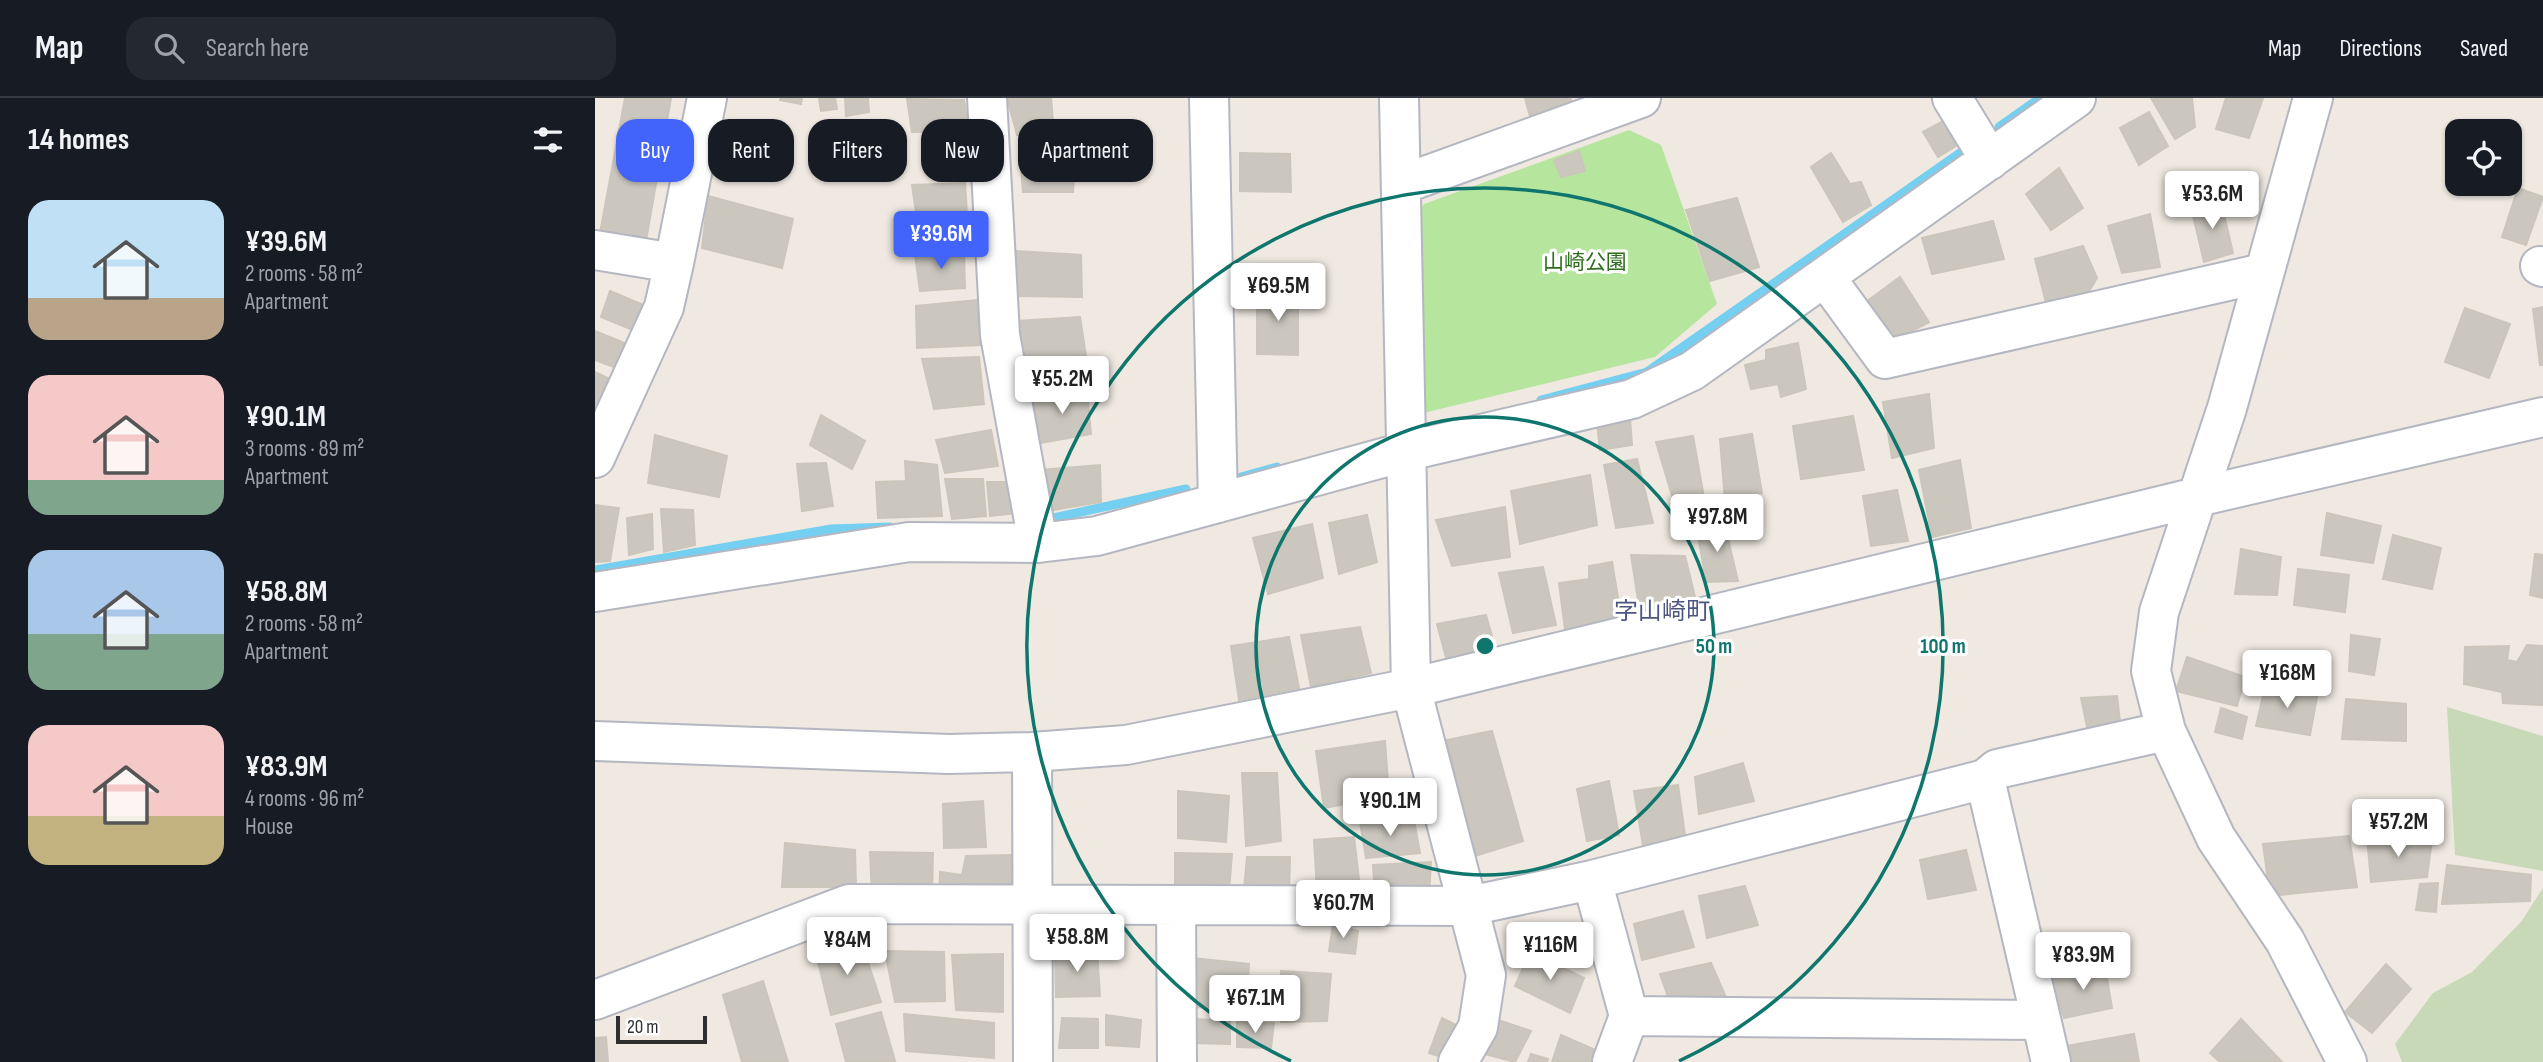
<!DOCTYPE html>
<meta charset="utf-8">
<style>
:root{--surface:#171b24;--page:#242831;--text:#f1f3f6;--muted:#9ea1a6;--line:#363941;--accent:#4264fb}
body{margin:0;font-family:"Sofia Sans Condensed","Noto Sans JP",sans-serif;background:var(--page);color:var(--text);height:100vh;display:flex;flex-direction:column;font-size:26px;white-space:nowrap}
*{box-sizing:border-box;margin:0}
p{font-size:23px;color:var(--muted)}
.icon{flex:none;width:38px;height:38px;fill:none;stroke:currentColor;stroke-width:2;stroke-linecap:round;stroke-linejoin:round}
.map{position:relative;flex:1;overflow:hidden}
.sheet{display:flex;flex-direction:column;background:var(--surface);width:595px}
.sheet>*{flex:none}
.hud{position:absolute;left:21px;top:21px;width:665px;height:63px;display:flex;gap:14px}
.buttons{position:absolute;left:1850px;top:21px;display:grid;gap:14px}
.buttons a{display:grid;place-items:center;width:77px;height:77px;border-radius:14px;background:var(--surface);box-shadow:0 2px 5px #0004;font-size:35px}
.scale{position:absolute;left:21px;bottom:18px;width:91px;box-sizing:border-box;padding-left:7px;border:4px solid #2e2e2e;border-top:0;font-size:19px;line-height:24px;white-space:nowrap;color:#2e2e2e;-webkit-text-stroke:5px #fff;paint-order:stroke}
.price{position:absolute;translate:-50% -60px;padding:0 16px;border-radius:7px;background:#fff;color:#222;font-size:23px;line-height:46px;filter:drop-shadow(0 2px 4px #0008)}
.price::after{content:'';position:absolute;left:50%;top:42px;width:21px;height:16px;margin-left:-10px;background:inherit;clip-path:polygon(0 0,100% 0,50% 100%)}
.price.selected{background:var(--accent);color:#fff}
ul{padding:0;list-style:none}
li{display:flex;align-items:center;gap:21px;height:175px;padding:0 28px}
li span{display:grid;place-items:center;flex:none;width:196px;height:140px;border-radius:21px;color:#555}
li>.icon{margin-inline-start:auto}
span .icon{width:84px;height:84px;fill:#fffc;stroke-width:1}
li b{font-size:30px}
h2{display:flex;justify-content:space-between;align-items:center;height:84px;padding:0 28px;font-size:30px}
.pill{padding:0 24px;border-radius:21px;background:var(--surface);box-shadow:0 2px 5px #0004;font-size:24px;line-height:63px}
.pill.selected{background:var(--accent);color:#fff}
header{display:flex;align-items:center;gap:42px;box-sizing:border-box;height:98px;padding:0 35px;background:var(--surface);border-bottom:2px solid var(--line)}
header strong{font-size:33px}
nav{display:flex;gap:38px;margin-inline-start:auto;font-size:24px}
.search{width:490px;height:63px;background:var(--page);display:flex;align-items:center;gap:18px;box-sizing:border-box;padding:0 24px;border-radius:21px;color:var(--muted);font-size:26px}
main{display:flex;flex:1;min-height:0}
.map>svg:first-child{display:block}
.green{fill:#b6e59e}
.cemetery{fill:#c8d9b8}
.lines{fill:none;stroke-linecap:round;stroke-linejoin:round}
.stream{stroke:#75cff0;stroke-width:9}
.building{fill:#cbc7bf;stroke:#cbc5ba;stroke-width:2}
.minor-casing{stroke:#b4b7c1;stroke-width:42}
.minor{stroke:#fff;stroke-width:38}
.ring{fill:none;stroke:#0f766e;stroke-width:3.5}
.labels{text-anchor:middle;stroke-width:6;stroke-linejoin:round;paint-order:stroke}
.park-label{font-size:21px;fill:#2c6e1b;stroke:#fff}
.quarter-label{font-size:24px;fill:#4d5680;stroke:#fff}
.centre{fill:#0f766e;stroke:#fff;stroke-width:3.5}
.ring-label{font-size:21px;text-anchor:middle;font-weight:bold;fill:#0f766e;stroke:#fff;stroke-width:6;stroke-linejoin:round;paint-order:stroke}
</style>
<header>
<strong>Map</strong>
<div class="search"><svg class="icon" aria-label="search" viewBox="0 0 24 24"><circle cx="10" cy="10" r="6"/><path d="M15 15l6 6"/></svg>Search here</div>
<nav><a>Map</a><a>Directions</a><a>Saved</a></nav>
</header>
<main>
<section class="sheet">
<h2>14 homes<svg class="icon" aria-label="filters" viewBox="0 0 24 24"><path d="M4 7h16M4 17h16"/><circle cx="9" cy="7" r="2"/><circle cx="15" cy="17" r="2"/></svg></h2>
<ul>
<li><span style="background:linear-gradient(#bfe0f5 70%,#b9a48a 0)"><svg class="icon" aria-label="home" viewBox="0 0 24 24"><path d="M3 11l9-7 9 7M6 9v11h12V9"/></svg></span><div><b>¥39.6M</b><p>2 rooms · 58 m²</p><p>Apartment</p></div></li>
<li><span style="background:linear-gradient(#f6c9c9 75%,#7fa58c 0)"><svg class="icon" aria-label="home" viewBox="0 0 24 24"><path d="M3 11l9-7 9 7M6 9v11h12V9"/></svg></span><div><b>¥90.1M</b><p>3 rooms · 89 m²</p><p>Apartment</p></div></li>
<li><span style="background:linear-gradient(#a9c7e8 60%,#7fa58c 0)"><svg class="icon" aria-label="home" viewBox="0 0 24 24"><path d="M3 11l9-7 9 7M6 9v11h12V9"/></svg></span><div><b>¥58.8M</b><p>2 rooms · 58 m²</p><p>Apartment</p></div></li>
<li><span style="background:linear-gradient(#f6c9c9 65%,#c2b280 0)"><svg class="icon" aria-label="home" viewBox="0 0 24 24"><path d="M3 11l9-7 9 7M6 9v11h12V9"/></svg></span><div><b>¥83.9M</b><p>4 rooms · 96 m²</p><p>House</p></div></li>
</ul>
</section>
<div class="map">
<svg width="1948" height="964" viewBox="0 0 1948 964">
<rect width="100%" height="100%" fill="#efe9e1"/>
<path class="green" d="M1034,32L1066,47L1122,206L1060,259L820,317L819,120L829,106Z"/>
<path class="cemetery" d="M1852,609L1948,638V773L1860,757Z
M1948,790V964H1807L1800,946L1838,895L1877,874L1926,824Z"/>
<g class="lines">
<path class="stream" d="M1404,29L1445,0
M946,302L1052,274L1365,55
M646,379L682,369
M449,422L591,391
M0,472L236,431L295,429"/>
</g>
<path class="building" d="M30,0H76L49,154L3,146Z
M186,0H207L206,6L185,2Z
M224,0H240L242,11L226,13Z
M250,0H273L274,14L251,18Z
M412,0H456L459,35L422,37Z
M930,0H975L979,9L936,22Z
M1556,0H1597L1600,29L1580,41Z
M1631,0H1668L1654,40L1621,31Z
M312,1L369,2L374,33L317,34Z
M1554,14L1573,48L1544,67L1525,30Z
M1348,23L1364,46L1343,59L1328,34Z
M984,53L990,73L966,79L959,62Z
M645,55L695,56L696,94L645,93Z
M1236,55L1255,86L1266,84L1276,107L1248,124L1216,69Z
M480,57L478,94H428L425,58Z
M1464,70L1488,110L1456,132L1431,96Z
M370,85L373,131L324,136L317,87Z
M1923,90L1948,99L1931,147L1907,139Z
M113,98L198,121L187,170L107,150Z
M1142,100L1164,169L1115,183L1091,112Z
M1626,103L1638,155L1609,164L1596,109Z
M1555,116L1565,169L1527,175L1513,128Z
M1398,123L1409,161L1337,176L1327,140Z
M1488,148L1502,180L1489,202L1452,209L1440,161Z
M419,153L486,157L487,199L423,198Z
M369,154L370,190L325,193L320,157Z
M1305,179L1334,224L1298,243L1271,204Z
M703,192V257L662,256V196Z
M15,193L53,209L40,233L6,219Z
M382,202L386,247L322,250L321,208Z
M1948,209V267H1945L1938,211Z
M1870,210L1915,226L1894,280L1850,264Z
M485,219L491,258L423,262L419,223Z
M0,233L32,246L24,271L0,262Z
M1203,245L1211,291L1186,299L1183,286L1156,291L1150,267L1171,262V252Z
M384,259L389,306L339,311L327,261Z
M0,274L19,283L8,311L0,307Z
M492,293L496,336L445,345L436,297Z
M1334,296L1339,350L1297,360L1288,304Z
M226,317L270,343L257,371L215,347Z
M1258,318L1269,372L1206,381L1198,328Z
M1035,320L1037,347L1005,352L1002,325Z
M396,332L403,368L350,375L341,342Z
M1157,336L1167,395L1130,403L1125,341Z
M60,337L132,358L124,399L53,385Z
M1098,338L1110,405L1081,411L1061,344Z
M1042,361L1058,425L1021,430L1009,367Z
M1365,362L1376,430L1337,439L1324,372Z
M310,363L342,367L347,418L283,420L281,384L311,383Z
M231,365L238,408L207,413L202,366Z
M505,367L506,404L452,413L445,372Z
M995,377L1002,427L925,446L916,393Z
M350,381H388L391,418L357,421Z
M392,384H418L422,415L395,418Z
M1302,392L1313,443L1276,448L1268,398Z
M0,407L24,410L15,463L0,464Z
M910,409L915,459L857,468L841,422Z
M66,411L98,412L100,447L69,454Z
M1732,415L1786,428L1778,465L1726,457Z
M57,416L58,451L34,457L32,420Z
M772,417L782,464L744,476L734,425Z
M1129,424L1143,483L1111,484L1102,431Z
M717,426L728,480L673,496L658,440Z
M1798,437L1846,450L1837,491L1788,481Z
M1646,451L1686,459L1682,497L1640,496Z
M1940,456L1948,457V500L1935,497Z
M1036,457L1090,458L1102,507L1046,521Z
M1017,464L1027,523L970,531L964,485L994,481V468Z
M948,469L961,527L918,535L904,475Z
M1703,471L1754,477L1750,514L1699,507Z
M891,517L902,556L853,567L842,526Z
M765,529L776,575L716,589L706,537Z
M1756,537L1785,541L1779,577L1754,573Z
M694,539L704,590L644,602L636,548Z
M1932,547L1948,548V607L1908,605L1907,594L1869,586L1870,549L1914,548L1912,562L1922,564Z
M1592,559L1650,579L1642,608L1581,593Z
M1671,585L1722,599L1715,637L1661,628Z
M1522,598L1526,632L1494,638L1486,600Z
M1751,601L1811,606V643L1747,641Z
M1626,610L1652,619L1647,641L1620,634Z
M897,633L928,743L880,758L852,642Z
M790,643L794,698L729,710L721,653Z
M1148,665L1159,703L1104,716L1100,679Z
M647,675H682L686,743L651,748Z
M1014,683L1024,737L992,743L982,691Z
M1083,687L1091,744L1048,748L1039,693Z
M583,693L634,698L631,744L583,740Z
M388,703L391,749L349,750L348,706Z
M819,722L825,755L771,760L765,724Z
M1754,738L1762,789L1675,798L1668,746Z
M759,739L765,789L722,793L719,742Z
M1772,739L1837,742L1832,779L1776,784Z
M190,745L260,752L261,789H187Z
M1371,752L1381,792L1333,801L1325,762Z
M275,754L338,755L337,799L277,798Z
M580,755L637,756L634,794H580Z
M416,757L417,798L344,800L345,774L367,777L371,758Z
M652,759H695L694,797L649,791Z
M836,764L834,797L780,799L778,767Z
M1852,767L1936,777L1935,803L1847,806Z
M1843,785L1841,814L1821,812L1825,786Z
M1150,788L1163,827L1112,840L1104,798Z
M1088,813L1099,849L1047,862L1039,826Z
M738,826L763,833L760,856L734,853Z
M1468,839L1472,862L1447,866L1443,846Z
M266,843L286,904L236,917L220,851Z
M460,852L502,853L505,898L461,899Z
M290,853L349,854L350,903L300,904Z
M935,854L989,880L975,915L920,888Z
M408,856V914L361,912L357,857Z
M597,860L654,866L651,911L597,909Z
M1116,865L1130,897L1076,907L1065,876Z
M1791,866L1816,891L1777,935L1750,914Z
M1510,869L1517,910L1469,920L1456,880Z
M686,873L736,876L732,923L686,924Z
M168,883L193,964H147L128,897Z
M286,914L300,963L251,964L241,926Z
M309,916L399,925V960L311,953Z
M511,917L546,922L544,949L511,947Z
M467,920L503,921V950H464Z
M847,920L863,928L850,960L834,955Z
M599,921L635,923V946L596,945Z
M1646,921L1687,964H1625L1615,955Z
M903,922L936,933L920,964L890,956Z
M642,924L679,925L676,950L642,949Z
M1539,936L1544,964H1474L1471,948Z
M966,937L1005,954L1001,964H957Z
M11,939L13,964H0V940Z
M936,956L953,961L952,964H933Z"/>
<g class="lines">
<defs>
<path id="minor" d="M392,0L405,237L443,445
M614,0L623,405
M804,0L816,590L891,877L883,929L863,964
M1357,0L1395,62
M1718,0L1632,310L1564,514L1556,573L1571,633L1621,740L1690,843L1752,964
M808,86L1046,0
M0,152L79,165L69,209L0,360
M79,165L112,0
M1945,168L1948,169
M1230,179L1290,261L1668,175
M0,494L314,444L443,445L502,438L813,353L1037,301L1097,273L1481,0
M0,643L354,656L437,654L531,647L816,590L1602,399L1948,319
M437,654L438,964
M1390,681L1456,964
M997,782L1034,918L1017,964
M581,807L582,964
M0,902L254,806L874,808L997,782L1390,681L1402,671L1571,633
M1034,918L1446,922"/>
</defs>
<use href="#minor" class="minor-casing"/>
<use href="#minor" class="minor"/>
</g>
<g class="ring">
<circle cx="890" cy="548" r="229"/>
<path d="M696 963A458 458 0 1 1 1084 963"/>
</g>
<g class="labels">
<g class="park-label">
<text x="990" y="171">山崎公園</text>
</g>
<g class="quarter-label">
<text x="1067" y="521">字山崎町</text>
</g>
</g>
<circle cx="890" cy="548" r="10" class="centre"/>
<g class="ring-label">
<text x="1119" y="555">50 m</text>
<text x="1348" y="555">100 m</text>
</g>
</svg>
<div class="buttons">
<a><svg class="icon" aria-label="locate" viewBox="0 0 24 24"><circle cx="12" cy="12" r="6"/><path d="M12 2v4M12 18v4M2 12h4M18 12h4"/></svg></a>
</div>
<div class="scale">20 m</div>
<b class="price" style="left:1617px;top:133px">¥53.6M</b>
<b class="price selected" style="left:346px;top:173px">¥39.6M</b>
<b class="price" style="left:683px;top:225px">¥69.5M</b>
<b class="price" style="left:467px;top:318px">¥55.2M</b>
<b class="price" style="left:1122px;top:456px">¥97.8M</b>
<b class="price" style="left:1692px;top:612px">¥168M</b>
<b class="price" style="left:795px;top:740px">¥90.1M</b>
<b class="price" style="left:1803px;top:761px">¥57.2M</b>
<b class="price" style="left:748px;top:842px">¥60.7M</b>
<b class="price" style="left:482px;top:876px">¥58.8M</b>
<b class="price" style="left:252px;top:879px">¥84M</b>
<b class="price" style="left:955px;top:884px">¥116M</b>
<b class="price" style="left:1488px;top:894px">¥83.9M</b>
<b class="price" style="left:660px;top:937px">¥67.1M</b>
<div class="hud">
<a class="pill selected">Buy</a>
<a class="pill">Rent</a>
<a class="pill">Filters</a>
<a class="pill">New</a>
<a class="pill">Apartment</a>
</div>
</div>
</main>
